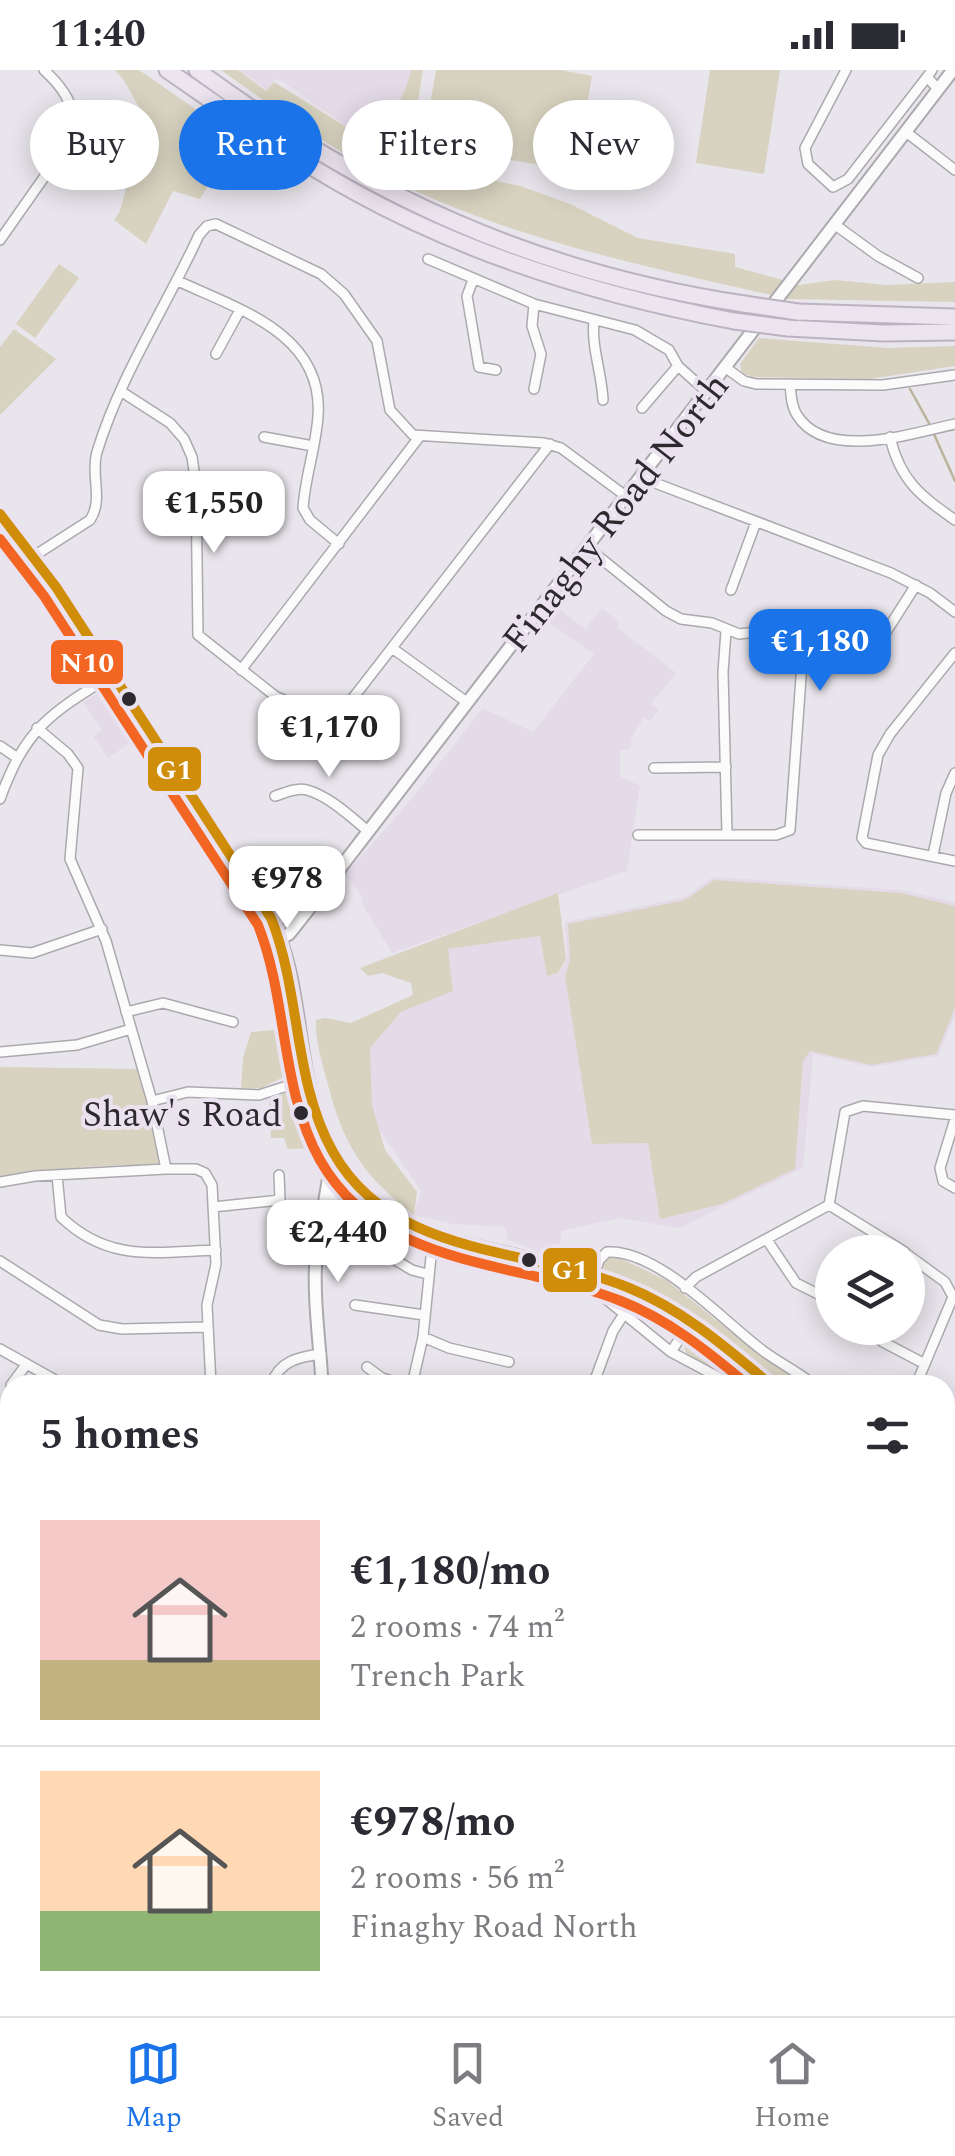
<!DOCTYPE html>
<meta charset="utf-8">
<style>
:root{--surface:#fff;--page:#f7f7f7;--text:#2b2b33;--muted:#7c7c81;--line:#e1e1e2;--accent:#1a73e8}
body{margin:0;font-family:Spectral,serif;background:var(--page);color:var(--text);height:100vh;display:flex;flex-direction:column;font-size:38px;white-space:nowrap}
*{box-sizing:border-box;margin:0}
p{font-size:32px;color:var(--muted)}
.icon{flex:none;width:55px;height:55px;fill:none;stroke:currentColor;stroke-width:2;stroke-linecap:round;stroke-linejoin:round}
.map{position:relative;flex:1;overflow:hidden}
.sheet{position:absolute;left:0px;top:1305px;width:955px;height:642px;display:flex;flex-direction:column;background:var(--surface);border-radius:30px 30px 0 0;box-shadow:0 5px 25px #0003}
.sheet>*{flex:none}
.banner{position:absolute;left:30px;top:30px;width:895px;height:90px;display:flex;gap:20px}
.buttons{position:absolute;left:815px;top:1165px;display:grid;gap:20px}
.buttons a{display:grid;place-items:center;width:110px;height:110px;border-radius:50%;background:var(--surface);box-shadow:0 5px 25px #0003;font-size:50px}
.price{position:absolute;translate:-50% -85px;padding:0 22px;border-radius:20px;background:#fff;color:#222;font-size:32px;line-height:65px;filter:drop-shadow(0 2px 5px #0008)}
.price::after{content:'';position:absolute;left:50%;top:60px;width:30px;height:22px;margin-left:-15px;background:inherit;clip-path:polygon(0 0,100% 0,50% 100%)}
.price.on{background:var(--accent);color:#fff}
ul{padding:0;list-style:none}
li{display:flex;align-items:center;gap:30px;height:250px;padding:0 40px}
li+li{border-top:2px solid var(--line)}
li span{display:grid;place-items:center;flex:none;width:280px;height:200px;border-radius:0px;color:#555}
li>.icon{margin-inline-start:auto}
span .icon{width:120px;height:120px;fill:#fffc;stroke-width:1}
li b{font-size:42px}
h2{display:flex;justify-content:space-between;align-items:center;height:120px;padding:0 40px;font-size:42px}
.chip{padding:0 35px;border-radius:45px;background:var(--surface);box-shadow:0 5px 25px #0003;font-size:35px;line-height:90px}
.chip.on{background:var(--accent);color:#fff}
.status{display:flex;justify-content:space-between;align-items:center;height:70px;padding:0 50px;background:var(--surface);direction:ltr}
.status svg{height:28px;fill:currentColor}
.tab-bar{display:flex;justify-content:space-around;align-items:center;height:140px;border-top:2px solid var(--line);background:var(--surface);font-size:28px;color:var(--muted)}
.tab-bar a{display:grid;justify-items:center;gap:5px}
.tab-bar .on{color:var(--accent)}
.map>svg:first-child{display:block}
.built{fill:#e4dbe9}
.green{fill:#d8d3c0}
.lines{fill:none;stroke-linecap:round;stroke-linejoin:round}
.stream{stroke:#bab399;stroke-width:2.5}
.minor-casing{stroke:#aca9ae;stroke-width:12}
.tertiary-casing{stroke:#aca9ae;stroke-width:15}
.secondary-casing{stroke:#aca9ae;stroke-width:16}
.motorway-casing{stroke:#bbb3c1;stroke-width:19}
.minor{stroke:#fcfbfc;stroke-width:9}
.tertiary{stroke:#fcfbfc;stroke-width:11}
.secondary{stroke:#f7f4f9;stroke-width:12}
.motorway{stroke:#ece4ef;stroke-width:15}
.motorway-bridge-casing{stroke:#bbb3c1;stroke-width:19;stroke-linecap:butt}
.motorway-bridge{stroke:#ece4ef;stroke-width:15}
.bus-1-casing{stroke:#eae2ef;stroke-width:18}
.bus-2-casing{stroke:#eae2ef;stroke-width:18}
.bus-1{stroke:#cf8d09;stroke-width:10}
.bus-2{stroke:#f26522;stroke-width:10}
.bus-dot{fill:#2d2a2f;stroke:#eae2ef;stroke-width:4}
.labels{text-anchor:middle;stroke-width:8;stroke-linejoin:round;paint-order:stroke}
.bus-label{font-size:36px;fill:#2d2a2f;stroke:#eae2ef;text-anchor:end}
.street-label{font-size:38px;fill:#2d2a2f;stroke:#eae2ef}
.line-badge{stroke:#eae2ef;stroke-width:4}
.badge-label{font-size:28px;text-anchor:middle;font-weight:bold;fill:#fff}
</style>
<div class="status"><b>11:40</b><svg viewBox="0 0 49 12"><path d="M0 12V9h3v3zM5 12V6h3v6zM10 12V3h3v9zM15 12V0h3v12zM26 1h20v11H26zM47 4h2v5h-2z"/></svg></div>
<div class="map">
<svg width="955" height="1946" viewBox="0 0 955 1946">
<rect width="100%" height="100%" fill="#e9e5ec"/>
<path class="built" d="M239,0H411L408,16L395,38L375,56L356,63L284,12L275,9L267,20Z
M555,536L585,559L602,538L620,553L617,557L676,603L651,634L659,640L650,651L644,647L632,667L630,679L620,680V706L640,716L627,801L392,883L363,835L361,824L345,804L404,738L483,638L533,662L594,584L546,551Z
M105,619L140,666L108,688L93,666L102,660L83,632Z
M302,778L303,794L313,802L307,811L315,818L297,840L289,844L280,841L261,804Z
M713,807L901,820L955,832V945L938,986L871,997L813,984L803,1098L679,1158L620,1148L561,1161L560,1189L508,1170L505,1157L453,1154L414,1145L421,1121L374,1052L365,1003L368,971L403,938L453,921L447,879L540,866L547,905L559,903L567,888L565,852L685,827Z"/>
<path class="green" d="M115,0H139L237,68L200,129L173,121L146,174L114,150L120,141L129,107L104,90L114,62L148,65L151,52C135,37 131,16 115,0Z
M221,0H238L266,21L274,12L356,63C386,52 405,32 411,0H423L410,81L475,95L476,107L520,116L570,134L638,168L735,184V197L783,210L771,225C635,194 497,166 373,100C319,71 270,35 221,0Z
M436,0H561L592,6L576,101L423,75Z
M710,0H780L764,104L696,93Z
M59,194L79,208L35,268L16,254Z
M835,210L887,215L955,212V232L785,229L792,216Z
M14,259L56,289L0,345V277Z
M759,268L888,278L955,276V296L869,309L752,307L742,303L740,294Z
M714,810L901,823L955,836V938L936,984L871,995L810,981L803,991L795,1099L722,1134L660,1149L648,1073L592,1074L565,906L570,890L568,854L685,830Z
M558,823L566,889L558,903L547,906L540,866L448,879L453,921L401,942L370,978L372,1035L385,1080L417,1122L414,1145C362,1105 343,1074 327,1011C322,992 315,970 316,950L325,948L351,953L413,925L411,913L382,903L368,906L360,898Z
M284,959L290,1004L261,1018L241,1019L243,988L251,962Z
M0,997L139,999L157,1061L159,1093L126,1098L125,1095L80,1097L78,1101L0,1109Z
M288,1022L296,1023L298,1027L307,1058L317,1078L288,1079L284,1068H271L269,1031Z
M615,1186L666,1210L750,1277L790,1303L794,1308L793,1315H784C725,1267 677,1228 605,1201L602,1195L603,1190Z
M692,1268L698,1269L756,1315H745L687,1286L683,1272Z
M486,1938H628L625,1946H508Z"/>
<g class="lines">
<path class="stream" d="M910,319L930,355
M933,362L955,411"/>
<defs>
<path id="minor" d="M846,0L805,78L808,94L833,117L848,109L927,7
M932,0L927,7L938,19
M906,62L955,100
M834,154L878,186L918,208
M0,170L66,76C84,47 66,20 44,0
M428,189L534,234L635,260L669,280L678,296L707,322
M473,210L467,226L479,297L496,300
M178,211C238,239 324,264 318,346C316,377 305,407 303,438L310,450L339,474
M534,234L532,256L541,284L534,319
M594,251C591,276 602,304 603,330
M216,284L240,240
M726,298L744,311L756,314L883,315L955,305
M790,314C791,324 791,336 797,345C826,392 913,363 955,354
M122,322L170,353L184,369L192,387L196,415L198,565L275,626L330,651L339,646L550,374
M642,338L678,296
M264,367L313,376
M890,367C900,411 921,426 955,450
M642,408L891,503L930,523L955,542
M588,478L666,541L681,549L712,553L739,564L792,558L804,566L790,760L776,765H638
M34,486L90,450C104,429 90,405 97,382C120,306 166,237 199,165L207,156L216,154L321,204L344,224L377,271L390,340L413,365L544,373L561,378L627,427
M731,520L756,452
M726,561L723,602L727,764
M392,578L468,633
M955,583L890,664L878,685L862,768L866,773L955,791
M870,587L916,515
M241,600L420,366
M37,658L68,684L78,698L70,789L106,871L152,1031L166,1099
M0,676L16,687
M654,698L726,697
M275,726C285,723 297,717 307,720C329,726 351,747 368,761
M0,729C26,657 51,643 114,604
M933,785L946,723L955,703
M0,880L32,883L102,859
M126,942L163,933L233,952
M0,982L77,975L131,959
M152,1031L188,1022L259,1025L309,1009
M955,1049L940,1098L943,1111L955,1118
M57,1105L61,1147C109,1193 156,1182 216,1180
M0,1112L35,1106L166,1099H196L205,1103L212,1115L216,1194L207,1235L211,1315
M829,1135L845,1042L863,1036L955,1045
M829,1135L905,1182
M213,1137L280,1130L279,1105
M355,1166L412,1200L427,1204
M767,1170L796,1213L832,1231
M908,1185L945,1212L953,1227L916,1315
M0,1191L99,1255L122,1259L208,1257
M594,1207L599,1190L607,1182C658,1179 723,1251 762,1280C779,1293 797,1301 814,1315
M685,1218L696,1207L829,1135
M606,1229L671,1282L733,1315
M355,1235L424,1245
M866,1258L883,1272L923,1293
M423,1267L449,1278L509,1292
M0,1279L64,1315
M671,1282L691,1251
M367,1297L382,1308L405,1315
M11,1315L26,1295
M271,1315C279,1291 298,1287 321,1284
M412,1315L423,1267L433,1167
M593,1315L613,1261L624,1244
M0,1400H10
M945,1445L955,1450
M0,1478H10
M945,1531L955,1505
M0,1545L10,1546
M0,1627L10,1621
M945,1772L955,1776
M945,1812L955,1797
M0,1828L10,1832
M0,1880L3,1871L10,1867
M945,1935L955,1945
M80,1938L88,1946
M271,1938L274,1940L276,1938
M320,1938L341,1946
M907,1941L908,1938
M672,1946L675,1938
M786,1946L790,1938
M867,1946L869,1938"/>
<path id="tertiary" d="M268,838L286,848L305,842
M270,875L289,864L308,840L953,0
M325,1129L333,1083
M331,1131L365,1124
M322,1315C320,1255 297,1150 349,1107
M231,1938L234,1946"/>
<path id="secondary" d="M0,444L56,517L271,848C307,921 292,1010 333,1082C373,1152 422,1164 495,1181C539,1191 585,1201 627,1217C682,1238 727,1278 771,1315
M247,820L290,932
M945,1463L955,1469"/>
<path id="motorway" d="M167,0C228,42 288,85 353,121C472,187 601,226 734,251
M197,0C368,126 533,202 744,234
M798,242L955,247
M788,258L883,263L955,262"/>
</defs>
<use href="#minor" class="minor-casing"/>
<use href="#tertiary" class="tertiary-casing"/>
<use href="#secondary" class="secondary-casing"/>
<use href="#motorway" class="motorway-casing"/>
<use href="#minor" class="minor"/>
<use href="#tertiary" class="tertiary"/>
<use href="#secondary" class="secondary"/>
<use href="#motorway" class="motorway"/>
<defs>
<path id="motorway-bridge" d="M744,234L798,242
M734,251L788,258"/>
</defs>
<use href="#motorway-bridge" class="motorway-bridge-casing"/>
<use href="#motorway-bridge" class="motorway-bridge"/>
<defs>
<path id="bus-1" d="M0,444L56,517L271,848C301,923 293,1011 333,1082C392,1188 527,1177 627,1217C682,1239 727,1278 771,1315"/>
<path id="bus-2" d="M0,469L44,526L258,855C288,930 280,1018 320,1090C382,1200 517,1190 621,1231C669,1250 709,1282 748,1315"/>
</defs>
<use href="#bus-1" class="bus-1-casing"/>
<use href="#bus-2" class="bus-2-casing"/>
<use href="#bus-1" class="bus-1"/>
<use href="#bus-2" class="bus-2"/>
</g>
<g class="bus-dot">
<circle cx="129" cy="629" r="9"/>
<circle cx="301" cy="1043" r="9"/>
<circle cx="529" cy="1190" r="9"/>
</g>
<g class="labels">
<g class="bus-label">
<text x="282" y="1056">Shaw's Road</text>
</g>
<g class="street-label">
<text transform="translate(615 442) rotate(-52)" y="13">Finaghy Road North</text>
</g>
</g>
<g class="line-badge">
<rect x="49" y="568" width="76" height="48" rx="10" fill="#f26522"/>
<rect x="146" y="675" width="57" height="48" rx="10" fill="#cf8d09"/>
<rect x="541" y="1176" width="58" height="48" rx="10" fill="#cf8d09"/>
</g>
<g class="badge-label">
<text x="87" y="602">N10</text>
<text x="174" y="709">G1</text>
<text x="570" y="1209">G1</text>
</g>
</svg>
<div class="buttons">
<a><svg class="icon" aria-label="layers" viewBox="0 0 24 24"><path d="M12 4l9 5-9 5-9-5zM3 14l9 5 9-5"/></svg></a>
</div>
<b class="price" style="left:214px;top:486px">€1,550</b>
<b class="price on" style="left:820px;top:624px">€1,180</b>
<b class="price" style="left:329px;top:710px">€1,170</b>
<b class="price" style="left:287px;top:861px">€978</b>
<b class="price" style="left:338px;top:1215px">€2,440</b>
<div class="banner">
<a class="chip">Buy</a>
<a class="chip on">Rent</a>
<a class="chip">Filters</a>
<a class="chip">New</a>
</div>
<section class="sheet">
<h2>5 homes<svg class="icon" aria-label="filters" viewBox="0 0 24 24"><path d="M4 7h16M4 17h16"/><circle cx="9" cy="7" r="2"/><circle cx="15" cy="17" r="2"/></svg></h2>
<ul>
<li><span style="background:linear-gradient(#f6c9c9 70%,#c2b280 0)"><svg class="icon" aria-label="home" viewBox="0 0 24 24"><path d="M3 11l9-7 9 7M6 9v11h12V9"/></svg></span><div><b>€1,180/mo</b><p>2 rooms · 74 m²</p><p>Trench Park</p></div></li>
<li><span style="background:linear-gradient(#ffd9b3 70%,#8fb573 0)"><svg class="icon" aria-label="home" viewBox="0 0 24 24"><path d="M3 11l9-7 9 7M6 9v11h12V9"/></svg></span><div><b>€978/mo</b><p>2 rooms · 56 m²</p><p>Finaghy Road North</p></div></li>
</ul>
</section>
</div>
<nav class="tab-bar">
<a class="on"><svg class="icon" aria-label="map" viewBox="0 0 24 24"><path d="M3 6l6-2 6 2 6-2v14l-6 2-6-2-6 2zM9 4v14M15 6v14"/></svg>Map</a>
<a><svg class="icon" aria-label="saved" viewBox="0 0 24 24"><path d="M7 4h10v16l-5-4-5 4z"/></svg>Saved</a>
<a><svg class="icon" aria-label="home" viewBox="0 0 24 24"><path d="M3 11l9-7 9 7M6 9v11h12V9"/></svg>Home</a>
</nav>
